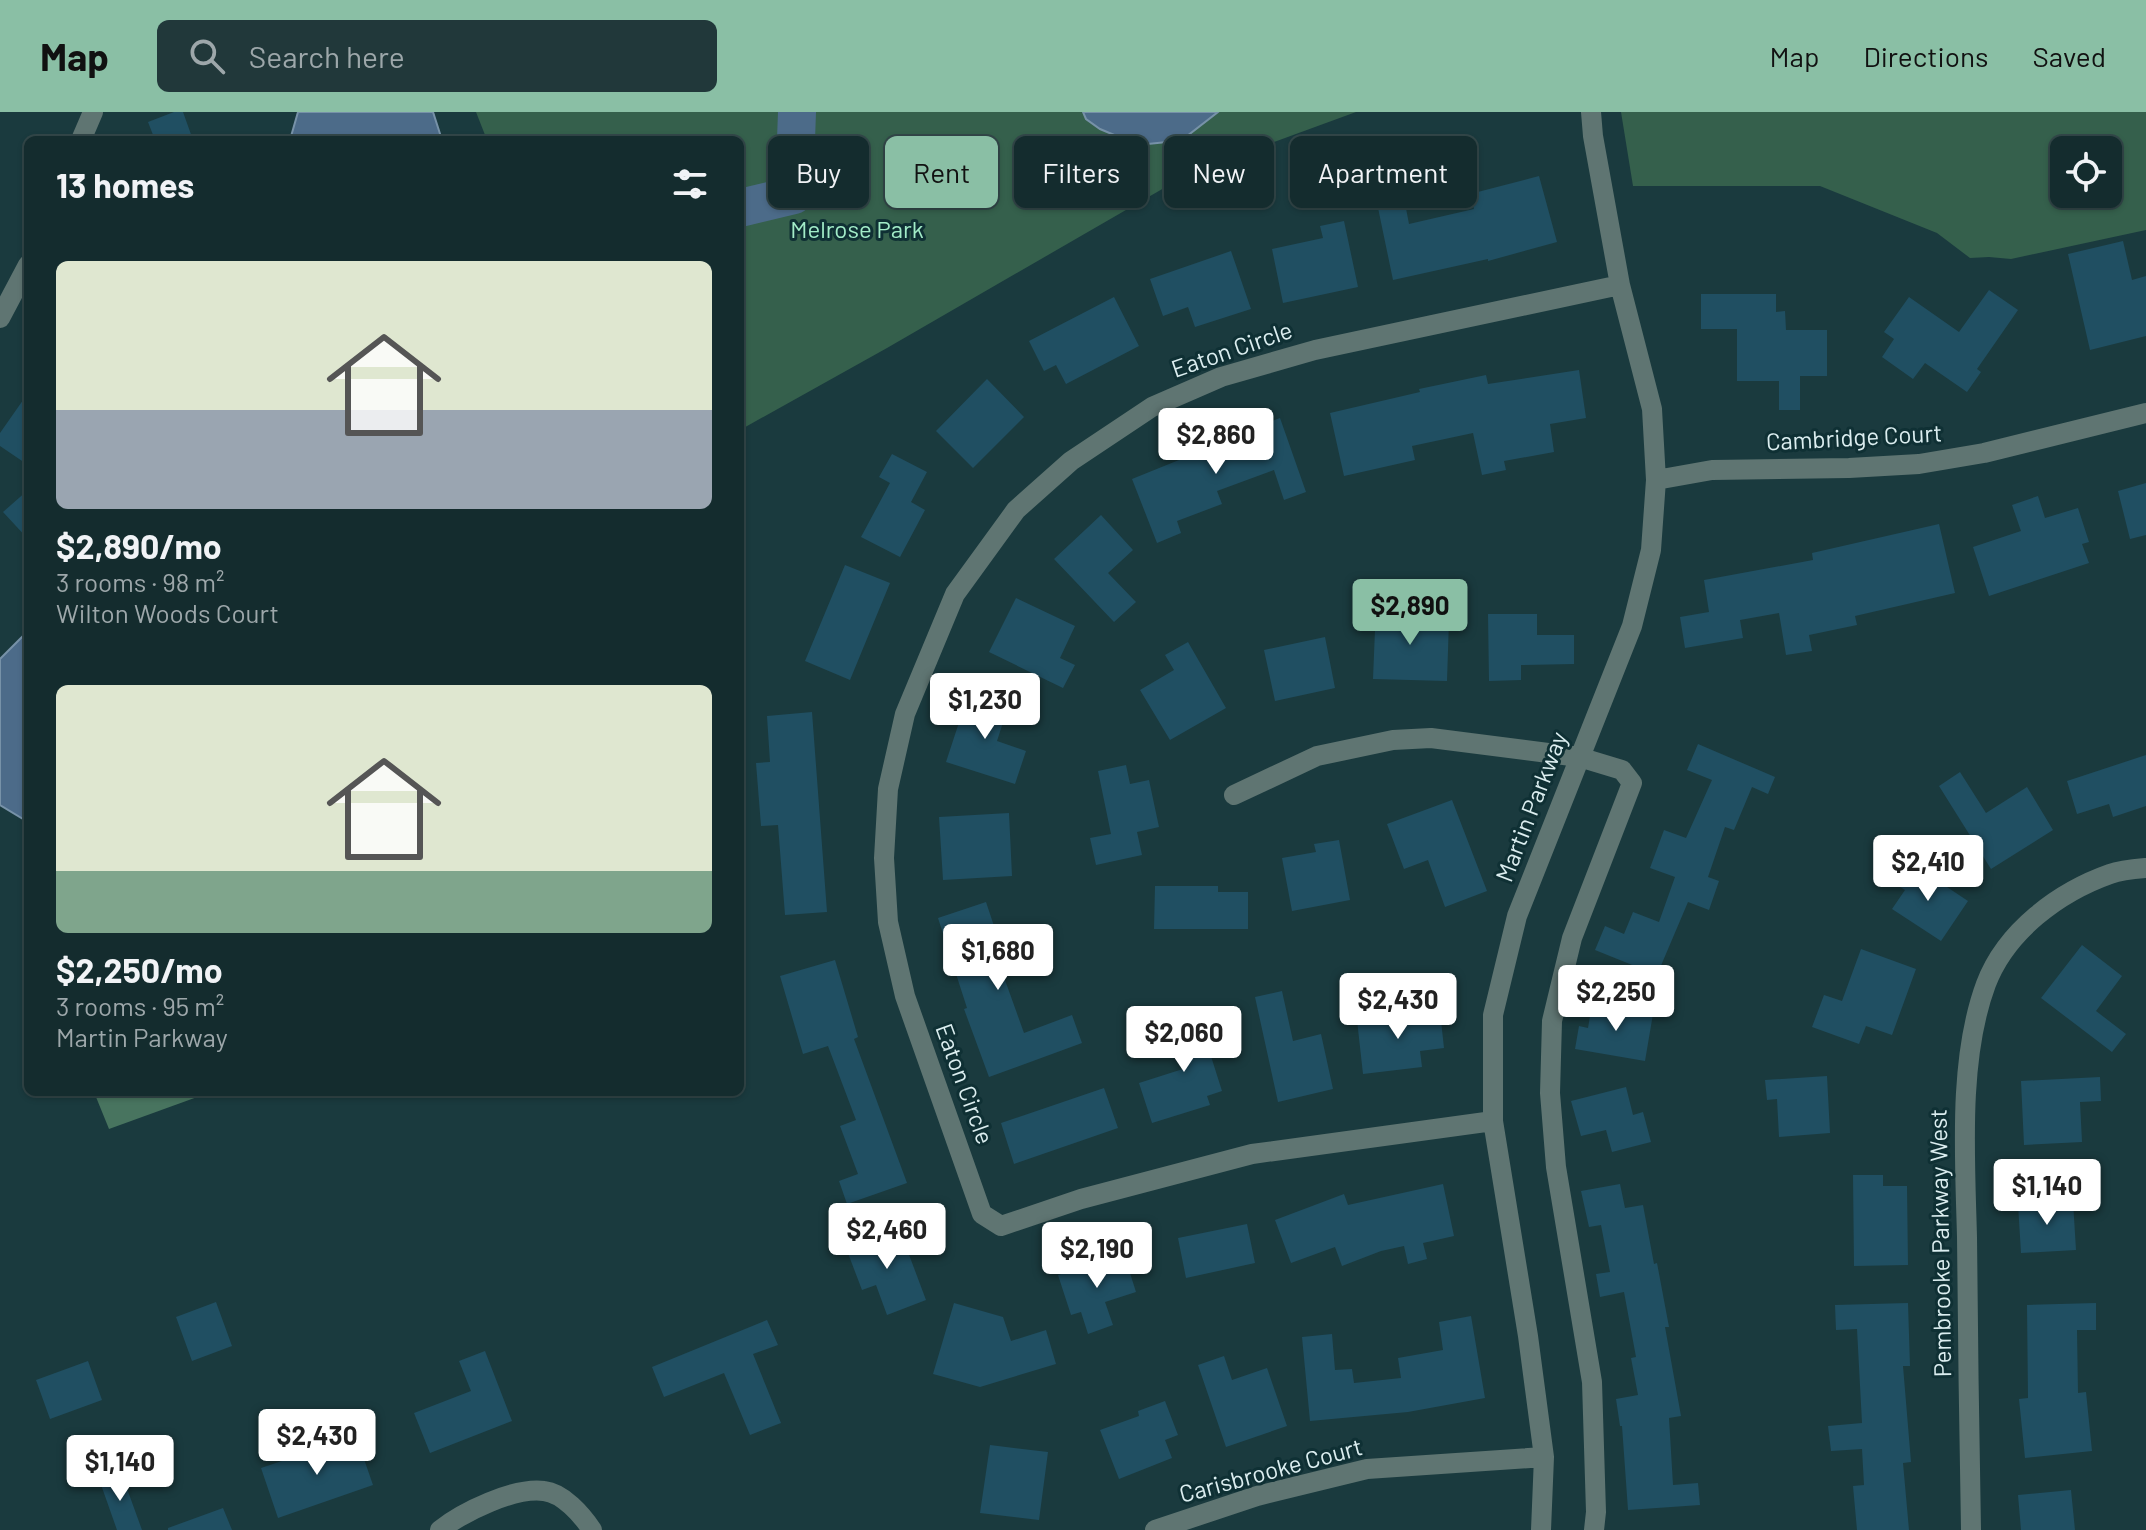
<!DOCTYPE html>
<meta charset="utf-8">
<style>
:root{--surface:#142c2e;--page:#21383a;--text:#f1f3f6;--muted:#9da7aa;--line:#33484a;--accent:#8abfa5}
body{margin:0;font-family:Barlow,sans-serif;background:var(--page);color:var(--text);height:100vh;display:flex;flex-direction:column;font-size:30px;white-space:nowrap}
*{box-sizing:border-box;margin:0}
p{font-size:26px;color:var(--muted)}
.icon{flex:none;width:44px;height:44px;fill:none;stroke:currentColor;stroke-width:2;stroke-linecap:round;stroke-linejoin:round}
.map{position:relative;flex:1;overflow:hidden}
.sheet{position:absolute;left:24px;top:24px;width:720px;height:960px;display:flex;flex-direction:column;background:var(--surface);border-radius:12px;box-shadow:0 2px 6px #0004,0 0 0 2px var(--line)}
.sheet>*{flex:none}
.banner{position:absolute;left:768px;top:24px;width:760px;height:72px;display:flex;gap:16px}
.buttons{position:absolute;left:2050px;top:24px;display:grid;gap:16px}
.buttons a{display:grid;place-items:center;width:72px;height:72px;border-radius:12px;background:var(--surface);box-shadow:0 2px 6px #0004,0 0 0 2px var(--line);font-size:40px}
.price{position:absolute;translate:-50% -68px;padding:0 18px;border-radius:8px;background:#fff;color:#222;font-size:26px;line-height:52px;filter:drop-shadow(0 2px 4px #0008)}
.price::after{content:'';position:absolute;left:50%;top:48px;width:24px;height:18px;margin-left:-12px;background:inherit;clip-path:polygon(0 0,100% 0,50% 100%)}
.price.current{background:var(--accent);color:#111}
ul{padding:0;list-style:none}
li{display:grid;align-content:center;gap:16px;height:424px;padding:0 32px}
li span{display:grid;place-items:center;height:248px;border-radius:12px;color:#555}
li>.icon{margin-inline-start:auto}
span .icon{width:144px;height:144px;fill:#fffc;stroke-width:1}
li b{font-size:34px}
h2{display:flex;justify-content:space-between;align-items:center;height:96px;padding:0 32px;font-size:34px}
.tag{padding:0 28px;border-radius:12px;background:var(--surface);box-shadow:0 2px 6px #0004,0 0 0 2px var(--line);font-size:28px;line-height:72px}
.tag.current{background:var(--accent);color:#111}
header{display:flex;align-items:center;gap:48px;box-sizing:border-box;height:112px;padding:0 40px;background:var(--accent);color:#111}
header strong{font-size:38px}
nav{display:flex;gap:44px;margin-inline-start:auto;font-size:28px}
.search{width:560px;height:72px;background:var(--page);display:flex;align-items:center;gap:20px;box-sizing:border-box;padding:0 28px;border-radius:12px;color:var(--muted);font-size:30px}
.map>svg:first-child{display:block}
.green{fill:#35604c;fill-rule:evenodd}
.forest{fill:#48745f}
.water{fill:#4c6b89;stroke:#7792a8;stroke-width:2}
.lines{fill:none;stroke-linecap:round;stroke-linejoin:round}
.river{stroke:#4c6b89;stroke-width:38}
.building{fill:#204f62}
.minor{stroke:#5f7572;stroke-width:20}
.labels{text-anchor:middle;stroke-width:6;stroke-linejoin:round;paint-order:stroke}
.park-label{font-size:24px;fill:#a2ecc8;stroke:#0f3034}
.street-label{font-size:24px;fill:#dceef0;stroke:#0f3034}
</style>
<header>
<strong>Map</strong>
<div class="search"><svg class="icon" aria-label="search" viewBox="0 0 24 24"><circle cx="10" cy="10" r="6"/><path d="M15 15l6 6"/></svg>Search here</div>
<nav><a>Map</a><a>Directions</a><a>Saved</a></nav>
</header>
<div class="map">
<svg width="2146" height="1418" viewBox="0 0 2146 1418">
<rect width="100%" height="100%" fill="#1a3a3e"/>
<path class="green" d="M476,0H1356L1190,61L887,236L740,318V28H487Z
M1621,0H2146V118L2011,147L1989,145L1970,146L1937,121L1820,74H1633ZM2064,38H2108V82H2064Z"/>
<path class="forest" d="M94,980H211L109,1017Z"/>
<path class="water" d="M298,0H433L442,28H290Z
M1083,0H1218L1187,24L1167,30L1138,33L1100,17L1086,7Z
M28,519V710L0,693V547Z"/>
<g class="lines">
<path class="river" d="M740,96L794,83L797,0"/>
</g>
<path class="building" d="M174,0H183L193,28H155L148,10Z
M1539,64L1557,130L1488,149V147L1393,168L1377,91L1404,86L1409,112L1474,97L1470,82Z
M1344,109L1358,175L1283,191L1272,137L1323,126L1320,114Z
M2123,129L2132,168L2146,164V224L2090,238L2068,142Z
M1231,139L1251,197L1195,215L1188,195L1163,204L1150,167Z
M1989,178L2018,198L1977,257L1981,260L1967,280L1925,251L1913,267L1882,245L1894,227L1884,220L1909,185L1959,220Z
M1701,182H1776V200L1785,199L1786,218H1827V264H1800V298H1779V269H1737V217H1701Z
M1114,185L1139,234L1066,272L1056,253L1044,259L1029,229Z
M1579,258L1586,306L1550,312L1554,340L1504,349L1506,358L1482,363L1473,321L1412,334L1415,348L1344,364L1330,301L1420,280L1419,277L1486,263L1488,272Z
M987,267L1024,305L973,356L936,319Z
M28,281V353L0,334V321Z
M1280,306L1306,380L1284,388L1274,358L1217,379L1222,392L1177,409L1181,421L1157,431L1132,367L1221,331L1220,328Z
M892,342L927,360L911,390L925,398L900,445L861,425L890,371L879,365Z
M2146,371V423L2130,427L2118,379Z
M28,378V427L3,400Z
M2038,384L2045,406L2078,396L2089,430L2082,432L2089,451L1989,484L1973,435L2021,419L2012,393Z
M1101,403L1133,438L1108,461L1136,490L1114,510L1054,447Z
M1939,412L1955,481L1855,504L1857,513L1809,523L1812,539L1786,543L1779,501L1740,508L1743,526L1685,536L1680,505L1709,500L1704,468L1813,448L1812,441Z
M845,453L890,471L850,568L805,549Z
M1016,486L1075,514L1060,546L1075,553L1063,576L989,540Z
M1376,493H1404V506L1449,508L1447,569L1373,567Z
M1488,502H1537V523H1574V552L1521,553V568L1489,569Z
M1325,525L1335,576L1275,589L1264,538Z
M1188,530L1226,596L1170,628L1140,578L1174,558L1165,543Z
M969,580L1009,592L997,629L1026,639L1015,672L946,650Z
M812,600L827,800L785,803L778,713L761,714L756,651L770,650L767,604Z
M1698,632L1775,665L1768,682L1752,675L1734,718L1725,715L1708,765L1719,769L1709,798L1688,790L1657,863L1595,838L1605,814L1624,822L1633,800L1659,810L1675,765L1650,756L1664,718L1686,726L1712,668L1687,658Z
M2146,643V694L2113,705L2109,692L2077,702L2067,669Z
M1126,653L1130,672L1149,668L1159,715L1137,720L1142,743L1096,753L1090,726L1111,722L1098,659Z
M1960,660L1986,701L2027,675L2053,718L1991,757L1939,674Z
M1452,688L1487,779L1445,795L1428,748L1404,757L1387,712Z
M1009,701L1012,764L943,768L939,705Z
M1339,728L1350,788L1292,799L1282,746L1316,740L1314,732Z
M1911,751L1968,789L1941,829L1892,797L1905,778L1897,773Z
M1155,774H1218V780H1248V817H1154Z
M986,790L999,829L1034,818L1042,844L1001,857L1024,921L1072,903L1082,931L989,965L964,897L967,896L938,806Z
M2082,833L2122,864L2096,899L2126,922L2112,940L2041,886Z
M1861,837L1916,857L1892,923L1866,914L1859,932L1812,915L1824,883L1842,889Z
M835,848L858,925L854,927L907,1071L847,1092L839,1069L858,1062L840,1014L856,1008L828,934L803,942L780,864Z
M1282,879L1293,929L1321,922L1333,977L1278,990L1255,885Z
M1592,892L1653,902L1645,949L1575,937L1579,914L1588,916Z
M1196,897L1222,979L1207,984L1210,993L1152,1011L1139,971L1186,956L1170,906Z
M1440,899L1444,936L1420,939L1422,955L1363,962L1357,908Z
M1827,964L1830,1021L1779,1025L1777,987L1767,988L1765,968Z
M2100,965L2101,989L2080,990L2082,1030L2024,1033L2021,969Z
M1626,975L1633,1003L1643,1000L1651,1030L1612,1040L1606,1018L1581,1024L1571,989Z
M1104,976L1118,1016L1014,1052L1001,1011Z
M1853,1063H1883V1074H1907L1908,1153L1854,1154Z
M1443,1072L1454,1124L1423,1131L1427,1147L1408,1152L1404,1134L1381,1139L1342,1154L1335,1135L1291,1151L1275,1108L1344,1082L1348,1093Z
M1620,1072L1625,1096L1643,1093L1654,1152L1657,1151L1669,1215H1665L1681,1304L1669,1306L1673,1373L1698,1371L1700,1393L1628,1398L1622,1314H1620L1616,1287L1638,1283L1631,1246L1636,1245L1624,1180L1600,1185L1596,1162L1610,1160L1601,1113L1589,1115L1581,1079Z
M2073,1089L2076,1138L2021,1141L2018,1092Z
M1247,1112L1255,1151L1186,1166L1178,1126Z
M899,1116L926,1188L887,1203L876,1173L862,1178L846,1136Z
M1124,1142L1136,1180L1105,1190L1113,1213L1088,1222L1081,1200L1071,1203L1058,1163Z
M216,1190L232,1234L192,1249L176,1205Z
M954,1191L1003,1205L1011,1229L1046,1218L1056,1252L980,1275L933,1262Z
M1908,1191L1910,1254H1903L1911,1350L1903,1351L1909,1418H1857L1853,1374L1864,1373L1862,1337L1831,1339L1828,1314L1862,1311L1857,1217L1836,1218L1835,1193Z
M2096,1191V1218H2077L2078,1281L2086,1280L2092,1339L2025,1346L2019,1287L2028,1286L2027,1193Z
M1471,1204L1485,1286L1408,1300L1310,1309L1302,1225L1332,1222L1335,1258L1352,1257L1354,1271L1401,1266L1398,1246L1443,1238L1439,1210Z
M767,1208L778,1233L753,1242L781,1311L750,1323L724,1261L664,1285L652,1255Z
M485,1239L512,1309L430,1341L414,1301L471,1279L459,1249Z
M1224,1244L1232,1268L1267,1256L1287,1314L1226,1335L1198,1253Z
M88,1249L102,1288L50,1307L36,1268Z
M1165,1289L1178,1323L1165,1328L1172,1346L1119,1367L1100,1318L1139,1304L1138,1299Z
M356,1324L373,1373L278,1406L261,1356Z
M990,1333L1048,1340L1039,1408L980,1401Z
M121,1360L142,1418H117L99,1367Z
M2071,1378L2075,1418H2021L2018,1383Z
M223,1396L232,1418H168V1416Z"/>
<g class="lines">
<path class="minor" d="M81,28L93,0
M0,206L28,153
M1656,368L1712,358L1849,356L1919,352L1984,341L2146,301
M1234,683L1317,644L1393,628L1431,626L1579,645L1622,658L1632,671L1572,826L1552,909L1550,981L1556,1055L1592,1270L1596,1400L1594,1418
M1493,1009L1252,1042L1081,1087L1001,1114L982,1102L905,884L888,810L884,746L888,677L905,602L955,482L1016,398L1071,349L1152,295L1221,265L1315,238L1620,173
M440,1418C463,1400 514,1375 544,1379C563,1381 582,1403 592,1418
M1155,1418L1257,1384L1367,1357L1544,1345
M1541,1418L1544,1345L1528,1224L1493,1009V903L1517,804L1632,514L1651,438L1656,368L1652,297L1620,173L1593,24L1591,0
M1971,1418C1969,1320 1968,1223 1967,1125C1965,1046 1958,947 1986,872C2006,819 2059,780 2110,762C2121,758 2134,757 2146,756"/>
</g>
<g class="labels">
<g class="park-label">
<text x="857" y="126">Melrose Park</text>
</g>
<g class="street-label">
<text transform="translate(1232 238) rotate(-19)" y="8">Eaton Circle</text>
<text transform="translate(1854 326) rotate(-3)" y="8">Cambridge Court</text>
<text transform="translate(1532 695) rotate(-69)" y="8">Martin Parkway</text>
<text transform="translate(964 972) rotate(70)" y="8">Eaton Circle</text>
<text transform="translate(1941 1131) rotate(-91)" y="8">Pembrooke Parkway West</text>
<text transform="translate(1271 1359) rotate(-15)" y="8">Carisbrooke Court</text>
</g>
</g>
</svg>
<div class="buttons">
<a><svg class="icon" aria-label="locate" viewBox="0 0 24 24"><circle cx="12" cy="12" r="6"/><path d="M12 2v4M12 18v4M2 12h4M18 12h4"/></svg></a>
</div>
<b class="price" style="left:1216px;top:364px">$2,860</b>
<b class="price current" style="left:1410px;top:535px">$2,890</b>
<b class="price" style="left:985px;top:629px">$1,230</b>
<b class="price" style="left:1928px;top:791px">$2,410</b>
<b class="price" style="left:998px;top:880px">$1,680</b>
<b class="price" style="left:1616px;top:921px">$2,250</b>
<b class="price" style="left:1398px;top:929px">$2,430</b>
<b class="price" style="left:1184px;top:962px">$2,060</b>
<b class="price" style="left:2047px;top:1115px">$1,140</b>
<b class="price" style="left:887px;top:1159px">$2,460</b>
<b class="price" style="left:1097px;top:1178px">$2,190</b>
<b class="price" style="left:317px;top:1365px">$2,430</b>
<b class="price" style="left:120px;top:1391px">$1,140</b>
<div class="banner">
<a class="tag">Buy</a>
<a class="tag current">Rent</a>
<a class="tag">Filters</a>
<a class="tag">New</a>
<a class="tag">Apartment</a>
</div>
<section class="sheet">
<h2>13 homes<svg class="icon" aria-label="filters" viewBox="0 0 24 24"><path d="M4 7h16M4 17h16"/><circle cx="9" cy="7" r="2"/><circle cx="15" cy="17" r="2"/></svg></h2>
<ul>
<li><span style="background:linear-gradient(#dfe7d0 60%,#9aa5b1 0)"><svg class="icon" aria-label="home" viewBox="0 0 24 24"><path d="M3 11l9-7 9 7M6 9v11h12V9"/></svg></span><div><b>$2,890/mo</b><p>3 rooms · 98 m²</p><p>Wilton Woods Court</p></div></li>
<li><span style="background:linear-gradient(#dfe7d0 75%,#7fa58c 0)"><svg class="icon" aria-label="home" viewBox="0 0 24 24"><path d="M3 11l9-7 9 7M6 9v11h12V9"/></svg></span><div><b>$2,250/mo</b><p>3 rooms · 95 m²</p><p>Martin Parkway</p></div></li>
</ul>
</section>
</div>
